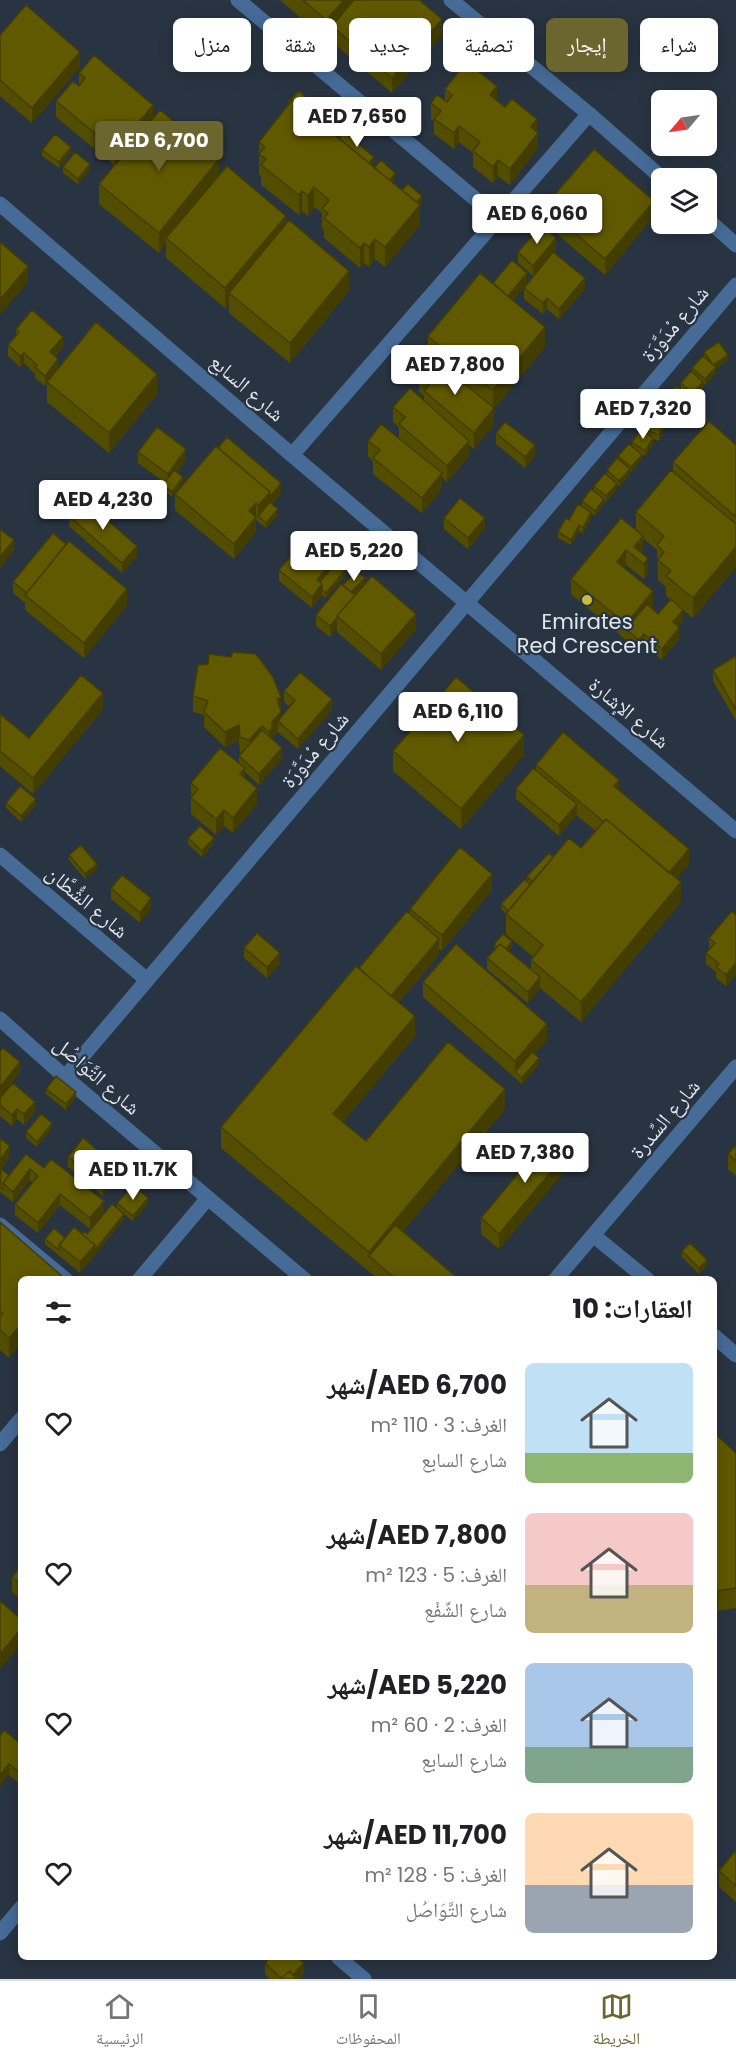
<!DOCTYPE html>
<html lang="ar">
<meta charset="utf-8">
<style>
:root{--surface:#fff;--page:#f6f6f6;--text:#202124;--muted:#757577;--line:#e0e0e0;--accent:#6b662f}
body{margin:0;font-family:Poppins,"Noto Naskh Arabic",sans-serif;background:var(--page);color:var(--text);direction:rtl;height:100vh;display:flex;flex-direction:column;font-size:22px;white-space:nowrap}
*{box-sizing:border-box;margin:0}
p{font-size:20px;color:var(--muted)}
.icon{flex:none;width:33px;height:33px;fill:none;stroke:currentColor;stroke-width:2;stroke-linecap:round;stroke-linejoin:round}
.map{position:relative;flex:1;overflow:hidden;direction:ltr}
.sheet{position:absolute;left:18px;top:1276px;width:699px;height:684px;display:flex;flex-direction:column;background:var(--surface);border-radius:9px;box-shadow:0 3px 15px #0003;direction:rtl}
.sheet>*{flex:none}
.banner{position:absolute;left:18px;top:18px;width:700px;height:54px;direction:rtl;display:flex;gap:12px}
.needle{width:39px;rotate:241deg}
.buttons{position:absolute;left:651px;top:90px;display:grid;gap:12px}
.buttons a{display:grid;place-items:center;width:66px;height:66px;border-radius:9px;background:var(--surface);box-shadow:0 3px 15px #0003;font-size:30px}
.price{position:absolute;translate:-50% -51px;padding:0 14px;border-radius:6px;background:#fff;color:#222;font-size:20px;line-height:39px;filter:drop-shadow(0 2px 3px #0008)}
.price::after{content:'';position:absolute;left:50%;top:36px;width:18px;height:14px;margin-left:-9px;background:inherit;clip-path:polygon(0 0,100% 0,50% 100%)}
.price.current{background:var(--accent);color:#fff}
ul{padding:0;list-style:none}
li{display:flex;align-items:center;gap:18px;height:150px;padding:0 24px}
li span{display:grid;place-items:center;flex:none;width:168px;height:120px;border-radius:9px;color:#555}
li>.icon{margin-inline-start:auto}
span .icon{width:72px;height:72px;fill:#fffc;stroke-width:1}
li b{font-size:26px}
h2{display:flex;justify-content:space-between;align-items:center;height:72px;padding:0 24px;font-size:26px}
.tag{padding:0 21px;border-radius:9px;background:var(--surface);box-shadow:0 3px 15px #0003;font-size:21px;line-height:54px}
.tag.current{background:var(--accent);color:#fff}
.menu{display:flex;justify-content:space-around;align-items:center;height:84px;border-top:2px solid var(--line);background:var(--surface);font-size:16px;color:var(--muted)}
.menu a{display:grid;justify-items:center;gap:3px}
.menu .current{color:var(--accent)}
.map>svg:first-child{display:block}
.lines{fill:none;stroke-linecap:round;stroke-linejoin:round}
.minor{stroke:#466b97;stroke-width:15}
.wall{fill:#534d00;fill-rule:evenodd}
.shaded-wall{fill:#433e00}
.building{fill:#605900;stroke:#433e00;stroke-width:1.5}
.poi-dot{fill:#c7bb3c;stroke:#293442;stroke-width:2}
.labels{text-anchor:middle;stroke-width:4.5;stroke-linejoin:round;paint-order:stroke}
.street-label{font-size:21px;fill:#dfe6ef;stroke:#293442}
.poi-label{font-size:21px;fill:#dfe6ef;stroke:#293442}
</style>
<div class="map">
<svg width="736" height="1979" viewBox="0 0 736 1979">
<rect width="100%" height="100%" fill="#293442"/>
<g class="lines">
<path class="minor" d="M238,0L498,218
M451,0L589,114L662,178
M0,204L292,455L736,831
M706,218L736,245
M292,455L589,114
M0,855L147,980
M0,1019L65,1077L305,1280
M65,1077L736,285
M0,1225L66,1280
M593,1235L648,1280
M139,1280L208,1198
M555,1280L736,1067
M714,1336L736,1355
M0,1444L21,1419
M0,1933L21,1908
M339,1958L364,1979"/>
</g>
<path class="wall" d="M280,0H419L442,35L392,93L332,42V34L326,40Z
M0,35L80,67L32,123L0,96Z
M79,73L153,118L219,175L286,224L349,291L290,363L229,313V304L225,308L166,258V243L159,253L99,204V184L114,165L56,117V101L79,86Z
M445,89L497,100L537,132L538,148L510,185L498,176L493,183L473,167V153L459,142L454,149L434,134V121L431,119V103L445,101Z
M288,102L313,110L309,114L339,138L374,163L372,166L374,168L395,179L392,182L402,190L422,202L420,205V225L385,267L375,259L369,267L364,263L360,268L324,238V230L322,229V213L314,207L308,216L302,211L299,215L261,185V176L259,174V142L288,106Z
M42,150L71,152L59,168L42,156Z
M63,167L90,170L78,184L63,173Z
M544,207L654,216L605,275L544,223Z
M556,249L554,252L585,289L559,319L547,309L543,314L524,299V288L542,265L533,276L518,263V252Z
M493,283L527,284L513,300L545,347L494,409V424L474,449L469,445V456L447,482L442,477V489L422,513L373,474V461L368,456V441L399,439V427L393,422V407L424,400V396L419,392V376L432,359L428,356V336Z
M16,329L63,347L55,357L58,369L157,394L109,453L47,402V383L45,386L35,378V374L24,363L20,367L8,356V345L16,336Z
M704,352L728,360L716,369V373L705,385L703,383V387L692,399L689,396V400L670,426L665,423V426L659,441L653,439V444L645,456L641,454L642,460L631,472L630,471V474L619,487L617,484V489L606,502L604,500V504L595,516L591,513V518L583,533L579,531L571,545L558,538V532L569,520L588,510L582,506V501L594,491V486L607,475V470L618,460V456L632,446V442L643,431V429L656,417V413L684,391L681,388V383L692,372V368L704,357Z
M496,433L535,456L525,468L496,444Z
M736,445V567L693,618L682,609L683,621L678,627L679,639L662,660L644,645L639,651L571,594V579L636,530V512L673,472V462ZM643,538L657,550L658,580L666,587V596L671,600L658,614L652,608L653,607L624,568L626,565L644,579L648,574L641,553L643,551Z
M138,452L186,460L177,472L183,482L172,497L163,490V485L165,483L138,463Z
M175,494H281L272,504L278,515L266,528L256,520V532L234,559L175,510Z
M69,516L137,557L122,573L69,526Z
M444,518L485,528L468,549L444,529Z
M294,542L328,566L326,567L327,573L352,567L326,598L322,595L312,608L279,581V570L297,549L294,547Z
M13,582L127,605L84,658L25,610V603L13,593Z
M365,584L416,629L381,670L337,632V628L330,637L316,626V615L343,586Z
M736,656V721L713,681V670Z
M284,691L332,710L298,749L278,732L272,738V740L282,759L259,785L245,772V778L257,804L233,833L224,826L216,835L191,814V783L239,763V756L242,753H240L239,741L225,747L204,727V715L193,712V696L281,697V717L290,707L284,702Z
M103,709L33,794L0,766V714L29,738Z
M393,751L524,755L461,829L393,771Z
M536,765L619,790L689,864L677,879L681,902L581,1022L540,988L528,1003L487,969V958L495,950L494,944L512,946L509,951L531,969V960L533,957L506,934V914L501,909V904L527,881V876L553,857L581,848L596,831L576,815L559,836L516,799V789L536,770Z
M6,803L36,805L21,822L6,808Z
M188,838L214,844L202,857L188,844Z
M69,855L97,869L85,879L69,860Z
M111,888L151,909L140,923L111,899Z
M492,890L442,951L439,949V955L399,1002L415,1036L343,1122L366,1141L505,1109L403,1231L460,1280H379L221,1148V1127L359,969L410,914V909Z
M736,915V974L726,986L716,978V972L706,964V953L709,949V938Z
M244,948L280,964L267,978L244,958Z
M423,982L547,1040L535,1054L539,1064L522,1084L423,997Z
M46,1089L76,1097L66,1110L46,1094Z
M0,1098L35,1112L24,1125L17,1119L12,1126L0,1116Z
M52,1128L37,1147L26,1138V1132Z
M0,1138L10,1157L1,1169L9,1175L26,1154L104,1212L90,1229L60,1205L38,1233L15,1215V1204L33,1182L30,1180L13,1202L0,1192Z
M736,1145V1176L728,1169V1154Z
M68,1157L118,1178L103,1196L68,1167Z
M570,1165L499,1249L481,1234V1218Z
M117,1203H148L133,1221L124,1214V1219L80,1273L45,1244V1239L65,1238L82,1234H87L117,1208Z
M0,1222L63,1280L9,1358L0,1350Z
M682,1251L707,1265L699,1274L682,1257Z
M714,1433L736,1453V1608L718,1611L716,1675L714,1678Z
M21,1566V1600L12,1592V1577Z
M4,1730L21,1744V1785L9,1775Z
M736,1850V1902L719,1887V1871Z
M265,1963L304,1974L299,1979H270L265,1974Z"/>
<path class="shaded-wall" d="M344,0H361L332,26V34L326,40V20Z
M442,19V35L392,93V78Z
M80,52V67L32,123V108Z
M497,86V102L490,95Z
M313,104V110L302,121V116Z
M153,105V120L115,166V150Z
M537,119L538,148L510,185V169L531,127Z
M459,126V142L454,149V133Z
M71,147V152L59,168V162Z
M374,157V163L365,174V169Z
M219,159V179L166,238V243L159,253V233Z
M498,160V176L493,183V167Z
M90,164V170L78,184V179Z
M395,173V179L385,190V185Z
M314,187V207L308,216V196Z
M302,191V211L299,215V195Z
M422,196V202L412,213V207Z
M654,201V216L605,275V259Z
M420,205V225L385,267V247Z
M286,216V236L229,293V304L225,308V288Z
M556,238V249L533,276V266Z
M375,239V259L369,267V247Z
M364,243V263L360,268V248Z
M28,266V282L0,315V300Z
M349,271V291L290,363V343Z
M527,273V284L507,308V297Z
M585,278V289L559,319V309Z
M547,298V309L543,314V303Z
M545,327V347L494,409V424L474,449V433L493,409V390Z
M63,337V347L50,363V352Z
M24,353V363L20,367V356Z
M728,355V360L716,369V373L705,385V379L713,365Z
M58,359V370L45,386V376Z
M157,374V394L109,453V433Z
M703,382V387L692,399V393Z
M689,394V400L670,426V421Z
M665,420V426L659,441V435Z
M653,438V444L645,456V451Z
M469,441V456L447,482V466Z
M535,445V456L525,468V457Z
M186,449V460L168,485V474Z
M642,455V460L631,472V467Z
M630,469V474L619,487V481Z
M442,473V489L422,513V498Z
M183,477V482L172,497V492Z
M281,483V494L261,518L258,516V506L270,492Z
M617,484V489L606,502V496Z
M604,499V504L595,516V511Z
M256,503V532L234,559V544L249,511Z
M278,509V515L266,528V523Z
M591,512V518L583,533V528Z
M485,518V528L468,549V538Z
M579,525V531L571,545V540Z
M643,536V551L637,558L634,547Z
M14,540V551L0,568V557Z
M137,546V557L122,573V563Z
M736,547V567L693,618V598Z
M626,550V565L617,577V562Z
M648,558V574L644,579V564Z
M352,562V567L326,598V593Z
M327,568V579L322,585V595L312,608V597L317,580Z
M365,578V584L351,598V593Z
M127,589V605L84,658V643Z
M653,591V607L631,633L626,629V624Z
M683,610V621L673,633V622Z
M416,614V629L381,670V654Z
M337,617V628L330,637V626Z
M679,628V639L662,660V649Z
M644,634V645L639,651V640Z
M103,693V709L33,794V778Z
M281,697V725L278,721V732L272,738V744L269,748V732L272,722L277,699Z
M332,699V710L298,749V739Z
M239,725V741L225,747V732Z
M262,726V741L249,755V740Z
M524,735V755L461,829V809Z
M282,748V759L259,785V774Z
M245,768V784L240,774Z
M619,780V795L614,786Z
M257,788V804L233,833V818Z
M36,799V805L21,822V816Z
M577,804V815L559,836V825Z
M224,810V826L216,835V819Z
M214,838V844L202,857V851Z
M689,849V864L667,891V875Z
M97,864V869L85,879V874Z
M492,874V890L442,951V935Z
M681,882V902L581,1022V1002Z
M151,898V909L140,923V913Z
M439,939V955L391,1011V996Z
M512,941V946L503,957V952Z
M280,953V964L267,978V967Z
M736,963V974L726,986V975Z
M540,977V988L528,1003V992Z
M415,1016V1036L333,1134V1114Z
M547,1024V1040L518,1074L515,1072V1061Z
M539,1058V1064L522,1084V1078Z
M20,1062V1073L0,1098V1087Z
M505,1089V1109L377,1262L369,1256V1252Z
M76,1092V1097L66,1110V1104Z
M35,1102V1112L24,1125V1114Z
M17,1109V1119L12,1126V1115Z
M52,1123V1128L37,1147V1142Z
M10,1146V1157L0,1170V1160Z
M570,1149V1165L499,1249V1234Z
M118,1167V1178L103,1196V1186Z
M30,1169V1180L13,1202V1192Z
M60,1194V1205L38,1233V1223Z
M148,1198V1203L133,1221V1216Z
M104,1201V1212L90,1229V1218Z
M124,1214V1219L80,1273V1262L95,1245Z
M707,1260V1265L699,1274V1268Z
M21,1325V1345L9,1358V1338Z
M718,1591L716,1675L714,1678V1658Z
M21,1629V1645L0,1669V1654Z
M9,1764V1775L0,1786V1775Z
M304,1963V1974L299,1979H289Z"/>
<path class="building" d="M303,0H344L326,20Z
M354,0H419L442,19L392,78L332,26Z
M26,5L80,52L32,108L0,80V35Z
M94,55L153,105L115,150L56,101L73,81L79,86L85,78L79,73Z
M466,62L497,86L490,95L505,107L512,99L537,119L531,127L538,133L510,169L498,160L493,167L473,151L480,142L459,126L454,133L434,119L441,111L431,103L437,95L447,102L452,95L445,89Z
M299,91L313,104L306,112L292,100L289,104L288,102Z
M292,100L420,205L385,247L375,239L369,247L364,243L360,248L324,218L328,213L322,209L329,200L314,187L308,196L302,191L299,195L261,165L266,159L259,154L265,147L259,142Z
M160,110L219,159L159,233L99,184Z
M344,132L374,157L369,163L339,138Z
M55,134L71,147L59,162L42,150Z
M594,149L654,201L605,259L544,207Z
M75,152L90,164L78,179L63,167Z
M381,160L395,173L390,180L374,168Z
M227,166L286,216L225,288L166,238Z
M408,184L422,196L417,202L402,190Z
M289,220L349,271L290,343L229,293Z
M542,225L556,238L533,266L518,252Z
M0,242L28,266L0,300Z
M553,252L585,278L559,309L547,298L543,303L524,288Z
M512,260L527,273L508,296L493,283Z
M480,273L545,327L493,390L428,336Z
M32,310L63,337L50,352L58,359L45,376L35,367L37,365L24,353L20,356L8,345L19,332L16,329Z
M96,322L157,374L109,433L47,382Z
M719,342L728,355L713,365L716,367L705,379L692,368L703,356L713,365L704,352Z
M433,358L494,408L474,433L424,391L429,385L419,376Z
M691,371L703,382L692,393L681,383Z
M676,386L689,394L670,421L656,413Z
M410,388L469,441L447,466L399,424L405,417L393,407Z
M650,414L665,420L659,435L643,429Z
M709,421L736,445V517L673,462Z
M505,422L535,445L525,457L496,433Z
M381,424L442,473L422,498L373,458L380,450L368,441Z
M157,427L186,449L168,474L138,452Z
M641,429L653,438L645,451L632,442Z
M227,437L281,483L270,497V492L218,448Z
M629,444L642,455L631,467L618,456Z
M216,446L270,492L258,506L256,503L249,511L256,517L234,544L175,494Z
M617,458L630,469L619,481L607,470Z
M174,470L183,477L172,492L163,485Z
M671,470L736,524V547L693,598L666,576L671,571L658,560L664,552L657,545L664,536L636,512Z
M605,473L617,484L606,496L594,486Z
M591,489L604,499L595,511L582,501Z
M460,498L485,518L468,538L444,518Z
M83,499L137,546L122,563L69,516Z
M270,502L278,509L266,523L258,516Z
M578,504L591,512L583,528L579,525L571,540L558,532L566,518L569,520Z
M621,518L643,536L634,547L648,558L644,564L626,550L617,562L653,591L626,624L571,579Z
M0,529L14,540L0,557Z
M53,533L66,544L27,593L13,582Z
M298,537L328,560L324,565L300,545L299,546L294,542Z
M69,541L127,589L84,643L25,595Z
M300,545L327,568L317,580L322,584L312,597L279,570Z
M343,554L352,562L326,593L322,590V584L320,582Z
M357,571L365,578L351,592L343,585Z
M372,576L416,614L381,654L337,616Z
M341,584L355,595L337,616L338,617L330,626L316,615Z
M671,599L683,610L673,622L679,628L662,649L644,634L639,640L626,629L647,604L658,614Z
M233,652L256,654L273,677L281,697L277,699L281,712L272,722V728L269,732L262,726L249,740L240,737L239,725L225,732L204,712L208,701L193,696L198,665L208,664L209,654L231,657Z
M736,656V710L713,670Z
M300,672L332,699L298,739L278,721L295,700L284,691Z
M81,675L103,693L33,778L0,751V714L29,738Z
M456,677L524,735L461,809L393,751Z
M262,730L282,748L259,774L239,756Z
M563,732L619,780L614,786L689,849L669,873L606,819L604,822L536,765Z
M220,748L245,768L240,774L257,788L233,818L224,810L216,819L191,798L198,789L191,783Z
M533,768L577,804L559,825L516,789Z
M20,786L36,799L21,816L6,803Z
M606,819L681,882L581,1002L531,960L543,945L506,914L569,838L581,848Z
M200,826L214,838L202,851L188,838Z
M81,845L97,864L85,874L69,855Z
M460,847L492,874L442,935L410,909Z
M549,853L553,857L532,882L527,876Z
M122,875L151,898L140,913L111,888Z
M525,879L530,885L508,911L501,904Z
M407,911L439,939L391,996L359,968Z
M732,911L736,915V963L726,975L716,967L719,964L706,953L715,943L709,938Z
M257,933L280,953L267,967L244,948Z
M503,934L512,941L506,949L500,944L497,947L494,944Z
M456,944L547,1024L515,1061L423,982Z
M500,944L540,977L528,992L487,958Z
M356,966L415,1016L333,1114L366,1141L448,1042L505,1089L369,1252L221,1127Z
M3,1048L20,1062L0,1087V1051Z
M532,1052L539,1058L522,1078L515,1072Z
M56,1076L76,1092L66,1104L46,1089Z
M13,1083L35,1102L24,1114L17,1109L12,1115L0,1105V1098Z
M41,1114L52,1123L37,1142L26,1132Z
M551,1134L570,1149L499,1234L481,1218Z
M0,1138L10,1146L0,1160Z
M83,1138L118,1167L103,1186L68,1157Z
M736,1145V1161L728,1154Z
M26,1154L44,1168L51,1159L104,1201L90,1218L60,1194L38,1223L15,1204L38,1176L30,1169L13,1192L3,1183Z
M1,1169L9,1175L3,1183V1189L0,1187Z
M133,1185L148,1198L133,1216L117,1203Z
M112,1204L124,1214L95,1250V1245L82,1234L84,1231L87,1234Z
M0,1222L63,1277L60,1280H21V1325L9,1338L0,1330V1317L3,1314L0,1311Z
M395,1225L460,1280H397L369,1256Z
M74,1227L95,1245L80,1262L59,1245Z
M54,1228L65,1238L59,1245V1250L45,1239Z
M690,1243L707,1260L699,1268L682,1251Z
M714,1433L736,1453V1588L718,1591L716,1655L714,1658Z
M21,1566V1584L12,1577Z
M0,1601L21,1619V1629L0,1654Z
M4,1730L21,1744V1774L9,1764L0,1775V1736Z
M736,1850V1886L719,1871Z
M270,1958H298L304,1963L293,1975L290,1971L281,1978L265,1963Z
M290,1971L296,1979H280Z"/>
<circle class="poi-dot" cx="587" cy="600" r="6"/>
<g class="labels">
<g class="street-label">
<text transform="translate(675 324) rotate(-50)" y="7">شارع مْدَوَّرَة</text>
<text transform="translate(247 388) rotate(41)" y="7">شارع السابع</text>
<text transform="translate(629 713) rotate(40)" y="7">شارع الإشارة</text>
<text transform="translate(315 750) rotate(-50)" y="7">شارع مْدَوَّرَة</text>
<text transform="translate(87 902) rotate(40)" y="7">شارع الشُّطَّان</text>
<text transform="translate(97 1076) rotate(41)" y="7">شارع التَّوَاصُل</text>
<text transform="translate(665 1119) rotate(-50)" y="7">شارع السِّدرة</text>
</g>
<g class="poi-label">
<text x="587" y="629">Emirates<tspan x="587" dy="24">Red Crescent</tspan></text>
</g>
</g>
</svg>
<div class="buttons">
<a><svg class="needle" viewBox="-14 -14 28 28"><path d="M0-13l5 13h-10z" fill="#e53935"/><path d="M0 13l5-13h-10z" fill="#757577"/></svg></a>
<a><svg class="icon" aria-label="layers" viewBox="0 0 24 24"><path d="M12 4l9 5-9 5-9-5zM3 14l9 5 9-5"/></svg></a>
</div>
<b class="price" style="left:357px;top:148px">AED 7,650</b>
<b class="price current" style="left:159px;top:172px">AED 6,700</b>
<b class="price" style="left:537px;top:245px">AED 6,060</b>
<b class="price" style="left:455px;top:396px">AED 7,800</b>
<b class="price" style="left:643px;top:440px">AED 7,320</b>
<b class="price" style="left:103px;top:531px">AED 4,230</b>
<b class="price" style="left:354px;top:582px">AED 5,220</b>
<b class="price" style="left:458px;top:743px">AED 6,110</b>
<b class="price" style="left:525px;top:1184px">AED 7,380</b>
<b class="price" style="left:133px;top:1201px">AED 11.7K</b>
<div class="banner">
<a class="tag">شراء</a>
<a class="tag current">إيجار</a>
<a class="tag">تصفية</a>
<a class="tag">جديد</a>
<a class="tag">شقة</a>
<a class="tag">منزل</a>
</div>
<section class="sheet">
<h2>العقارات: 10<svg class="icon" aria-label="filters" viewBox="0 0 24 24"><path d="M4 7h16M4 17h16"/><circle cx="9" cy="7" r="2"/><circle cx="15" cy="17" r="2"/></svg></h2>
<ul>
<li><span style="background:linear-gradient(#bfe0f5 75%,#8fb573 0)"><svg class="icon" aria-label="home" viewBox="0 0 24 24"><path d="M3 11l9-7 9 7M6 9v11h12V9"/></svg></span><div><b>AED 6,700/شهر</b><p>الغرف: 3 · 110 m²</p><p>شارع السابع</p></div><svg class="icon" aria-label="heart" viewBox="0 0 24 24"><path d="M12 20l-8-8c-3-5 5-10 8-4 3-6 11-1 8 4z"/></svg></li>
<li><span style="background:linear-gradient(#f6c9c9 60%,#c2b280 0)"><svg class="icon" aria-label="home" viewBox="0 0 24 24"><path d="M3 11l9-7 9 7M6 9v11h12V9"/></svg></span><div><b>AED 7,800/شهر</b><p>الغرف: 5 · 123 m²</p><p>شارع الشَّفْع</p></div><svg class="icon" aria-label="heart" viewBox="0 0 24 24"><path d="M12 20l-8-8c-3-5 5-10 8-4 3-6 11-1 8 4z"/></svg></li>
<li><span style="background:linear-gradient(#a9c7e8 70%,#7fa58c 0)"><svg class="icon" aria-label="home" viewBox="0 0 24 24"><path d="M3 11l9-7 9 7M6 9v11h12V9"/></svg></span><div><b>AED 5,220/شهر</b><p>الغرف: 2 · 60 m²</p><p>شارع السابع</p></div><svg class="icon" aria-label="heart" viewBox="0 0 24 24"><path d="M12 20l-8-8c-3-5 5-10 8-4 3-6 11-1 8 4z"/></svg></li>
<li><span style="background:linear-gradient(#ffd9b3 60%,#9aa5b1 0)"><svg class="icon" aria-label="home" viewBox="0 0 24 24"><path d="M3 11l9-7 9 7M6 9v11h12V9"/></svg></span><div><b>AED 11,700/شهر</b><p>الغرف: 5 · 128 m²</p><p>شارع التَّوَاصُل</p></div><svg class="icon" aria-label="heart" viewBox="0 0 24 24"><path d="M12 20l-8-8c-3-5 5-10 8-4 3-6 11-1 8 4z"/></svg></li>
</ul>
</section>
</div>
<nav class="menu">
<a class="current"><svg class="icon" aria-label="map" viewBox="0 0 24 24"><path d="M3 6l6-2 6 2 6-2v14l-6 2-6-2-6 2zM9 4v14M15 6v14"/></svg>الخريطة</a>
<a><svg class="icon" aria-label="saved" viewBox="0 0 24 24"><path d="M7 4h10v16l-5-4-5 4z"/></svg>المحفوظات</a>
<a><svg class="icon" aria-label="home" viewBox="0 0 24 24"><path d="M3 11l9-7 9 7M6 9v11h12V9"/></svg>الرئيسية</a>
</nav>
